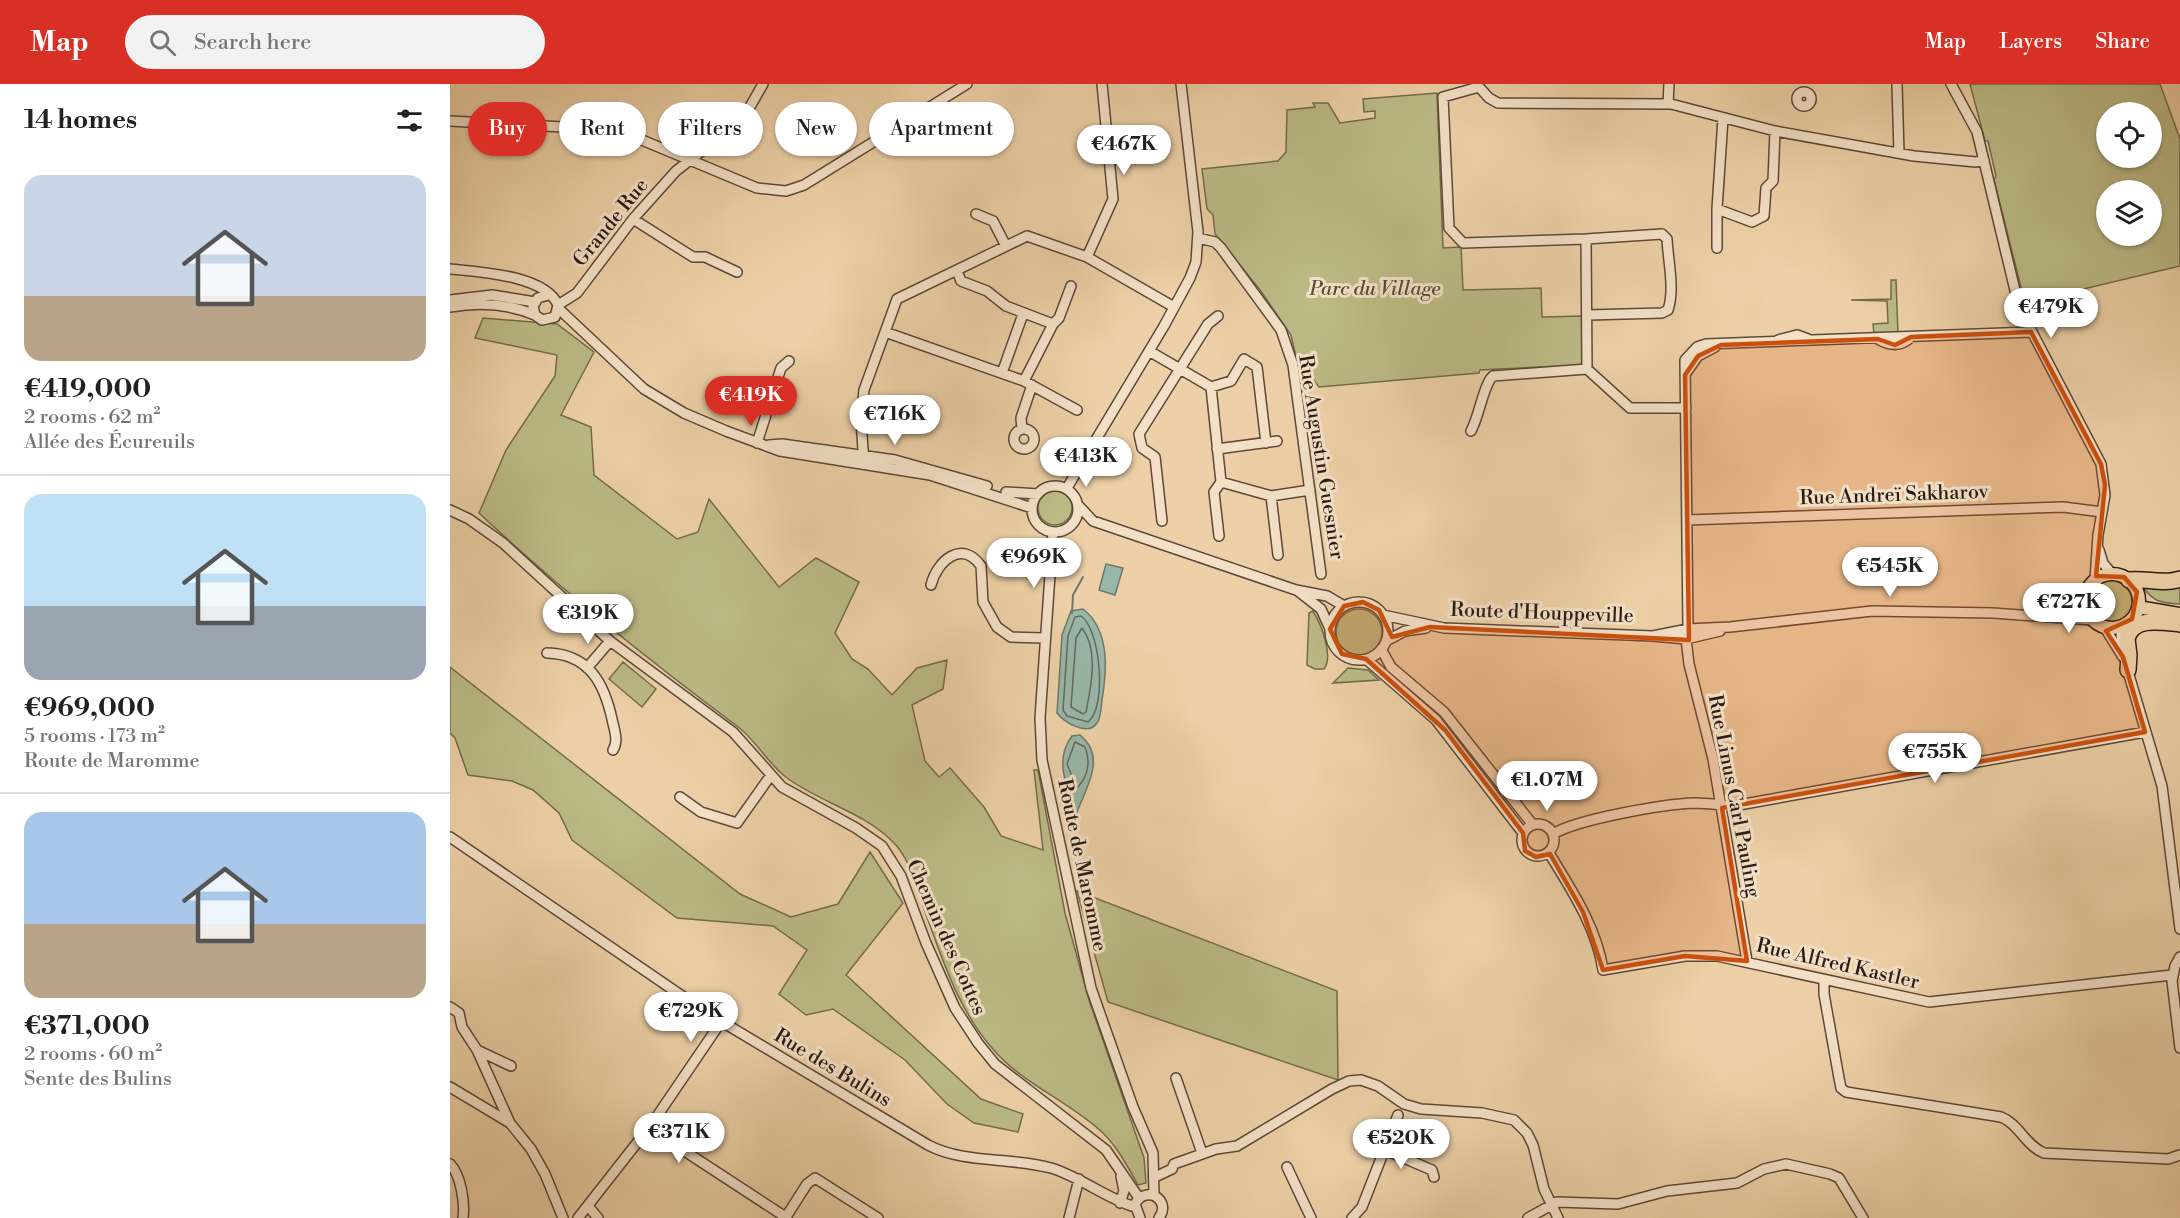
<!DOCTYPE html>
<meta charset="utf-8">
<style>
:root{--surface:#fff;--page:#f2f2f2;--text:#202124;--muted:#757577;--line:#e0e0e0;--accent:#d93025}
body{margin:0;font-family:"Libre Bodoni",serif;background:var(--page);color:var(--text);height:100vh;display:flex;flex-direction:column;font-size:22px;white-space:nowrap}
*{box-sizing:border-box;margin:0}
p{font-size:20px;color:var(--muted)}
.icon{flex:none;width:33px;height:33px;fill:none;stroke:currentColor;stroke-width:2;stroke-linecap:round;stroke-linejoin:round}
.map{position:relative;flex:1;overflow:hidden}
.drawer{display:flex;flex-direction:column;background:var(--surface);width:450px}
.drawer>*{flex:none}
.top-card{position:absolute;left:18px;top:18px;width:570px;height:54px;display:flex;gap:12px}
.buttons{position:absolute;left:1646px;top:18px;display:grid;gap:12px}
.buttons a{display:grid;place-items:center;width:66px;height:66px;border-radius:50%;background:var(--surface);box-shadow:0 2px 4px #0004;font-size:30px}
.price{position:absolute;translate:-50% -51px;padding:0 14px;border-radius:21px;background:#fff;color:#222;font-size:20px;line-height:39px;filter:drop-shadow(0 2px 3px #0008)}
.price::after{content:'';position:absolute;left:50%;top:36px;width:18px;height:14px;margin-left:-9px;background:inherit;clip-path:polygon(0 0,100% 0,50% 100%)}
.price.selected{background:var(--accent);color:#fff}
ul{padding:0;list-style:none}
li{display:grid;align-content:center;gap:12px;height:318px;padding:0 24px}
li+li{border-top:2px solid var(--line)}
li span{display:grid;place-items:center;height:186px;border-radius:18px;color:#555}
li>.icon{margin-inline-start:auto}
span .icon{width:108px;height:108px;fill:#fffc;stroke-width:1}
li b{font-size:26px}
h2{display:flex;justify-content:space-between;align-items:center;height:72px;padding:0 24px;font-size:26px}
.chip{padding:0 21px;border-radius:27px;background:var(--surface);box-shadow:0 2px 4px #0004;font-size:21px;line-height:54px}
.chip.selected{background:var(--accent);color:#fff}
header{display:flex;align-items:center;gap:36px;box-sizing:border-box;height:84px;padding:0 30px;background:var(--accent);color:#fff}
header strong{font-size:28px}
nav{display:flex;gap:33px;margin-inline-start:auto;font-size:21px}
.search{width:420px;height:54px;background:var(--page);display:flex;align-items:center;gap:15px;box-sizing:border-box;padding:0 21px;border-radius:33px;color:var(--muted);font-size:22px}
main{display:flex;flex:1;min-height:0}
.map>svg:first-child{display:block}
.green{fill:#bbba85;stroke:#736b4c;stroke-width:1.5;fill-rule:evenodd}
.water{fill:#99b7a8;stroke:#6d796d;stroke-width:1.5}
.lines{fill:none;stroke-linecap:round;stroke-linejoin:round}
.shore{stroke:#626a5e;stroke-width:1.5}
.stream{stroke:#6d796d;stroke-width:2}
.minor-casing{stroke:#5c4939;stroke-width:12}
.major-casing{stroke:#2b1c14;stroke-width:15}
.highway-casing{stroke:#2b1c14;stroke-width:18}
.minor{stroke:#f3e0c6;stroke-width:9}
.major{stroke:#edd0a7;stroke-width:12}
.highway{stroke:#edd0a7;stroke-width:15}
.marked{fill:#cc500d;fill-opacity:0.2;stroke:#cc500d;stroke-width:4.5;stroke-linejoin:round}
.labels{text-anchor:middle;stroke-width:6;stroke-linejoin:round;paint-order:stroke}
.street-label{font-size:20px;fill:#2b1c14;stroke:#f3e0c6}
.park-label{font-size:20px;font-style:italic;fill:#564b36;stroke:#f3e0c6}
</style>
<header>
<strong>Map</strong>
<div class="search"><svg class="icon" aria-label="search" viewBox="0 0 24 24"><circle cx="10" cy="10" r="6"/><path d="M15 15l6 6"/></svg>Search here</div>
<nav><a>Map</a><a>Layers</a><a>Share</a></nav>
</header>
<main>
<section class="drawer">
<h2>14 homes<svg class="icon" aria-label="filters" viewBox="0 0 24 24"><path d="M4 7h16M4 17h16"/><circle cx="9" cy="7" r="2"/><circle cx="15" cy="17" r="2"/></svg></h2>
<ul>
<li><span style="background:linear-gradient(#c9d6e8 65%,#b9a48a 0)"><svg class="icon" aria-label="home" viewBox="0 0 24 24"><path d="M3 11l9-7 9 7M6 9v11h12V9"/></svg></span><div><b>€419,000</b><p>2 rooms · 62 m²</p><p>Allée des Écureuils</p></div></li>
<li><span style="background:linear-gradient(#bfe0f5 60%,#9aa5b1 0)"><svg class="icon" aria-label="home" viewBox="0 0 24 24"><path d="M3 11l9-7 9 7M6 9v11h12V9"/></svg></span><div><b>€969,000</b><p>5 rooms · 173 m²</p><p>Route de Maromme</p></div></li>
<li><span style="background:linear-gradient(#a9c7e8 60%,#b9a48a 0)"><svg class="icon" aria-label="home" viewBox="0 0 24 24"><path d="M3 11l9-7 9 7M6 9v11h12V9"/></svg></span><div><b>€371,000</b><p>2 rooms · 60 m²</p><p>Sente des Bulins</p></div></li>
</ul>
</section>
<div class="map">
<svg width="1730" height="1134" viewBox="0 0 1730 1134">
<rect width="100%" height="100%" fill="#edd0a7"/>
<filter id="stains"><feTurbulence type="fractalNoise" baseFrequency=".00333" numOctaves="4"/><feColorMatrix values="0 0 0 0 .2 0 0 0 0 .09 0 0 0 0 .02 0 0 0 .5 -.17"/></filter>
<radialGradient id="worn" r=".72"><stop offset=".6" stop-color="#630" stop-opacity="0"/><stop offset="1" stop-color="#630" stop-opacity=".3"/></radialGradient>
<path class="green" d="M1520,0H1710L1730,55V182L1575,219L1544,96L1546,92L1538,57H1535ZM1656,28H1701V74H1656ZM1656,106H1701V152H1656Z
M987,9L993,164L1011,163L1013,206L1091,204L1092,233L1132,232L1133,281L1030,286L1029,289L869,303L859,290L850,291L841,251L810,206L765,150L763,131L757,125L752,85L828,77L836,68L837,26L865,23L863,19H878L890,39L925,34V27L914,28L913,15Z
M1441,196H1446L1448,250H1424L1423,240L1438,239L1437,217L1401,216L1441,215Z
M33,234L107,240L144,268L111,331L141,343L144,391L227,455L248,448L259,415L329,503L366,474L409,498L385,549L402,575L418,585L442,611L467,584L497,576L493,605L462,621L475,677L489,693L500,684L534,723L551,752L593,766L584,686H588L615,829L639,916L694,1074L696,1099L688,1101C678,1083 668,1064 653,1049C619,1017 572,1000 542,964C507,924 492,874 474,825C466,802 460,773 441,756C412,728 370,718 337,694C318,680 306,656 287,642C197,575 111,506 29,429L56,366L105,292L107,271L25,254Z
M588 424a17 17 0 1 1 34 0a17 17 0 1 1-34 0Z
M1640 518a21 21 0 1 1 42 0a21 21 0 1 1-42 0Z
M1690,499H1730V520C1709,519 1703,518 1690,499Z
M886 548a23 23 0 1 1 46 0a23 23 0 1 1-46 0Z
M863,527C871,540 884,572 874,585H865L857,581L859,529Z
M173,578L206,605L192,623L159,595Z
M0,583L290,810L341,833L388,820L420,768L453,819L396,891L531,1015L573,1030L568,1048L524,1039L497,1020L455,976L383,925L356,931L329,910L357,866L323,842L227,834L122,756L109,729L83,706L62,697L18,691L5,654L0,649Z
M898,584L918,586L929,596L883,599Z
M627,807L887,907L888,996L658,918Z"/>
<path class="water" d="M656,480L673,484L665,511L649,506Z
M633,525C660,546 657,586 652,616C651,623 651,634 647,639C638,653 614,638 607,629L612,551L621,527Z
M630,651C658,674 635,704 626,731C618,704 603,677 622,652Z"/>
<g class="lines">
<path class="shore" d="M631,532C651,546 657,624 638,638L617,632L613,626L618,552L625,533Z
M632,544C649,566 641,602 636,628L633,630L621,623L626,554Z
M625,658L635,663C641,677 638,693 627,704L617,680Z"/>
<path class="stream" d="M622,529L623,511L633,493"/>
<defs>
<path id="minor" d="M1447,0L1449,69
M1501,0L1527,48L1569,223L1651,380L1655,411L1648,451L1645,496
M1347 15a7 7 0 1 1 14 0a7 7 0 1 1-14 0Z
M1218,20L1219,0
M1273,34L1267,125L1302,138L1314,132L1316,104L1323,97L1325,47
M0,37L168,46L307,104L336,107L354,101L517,0
M1267,125V164
M526,130L543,137L556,162
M183,135L243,173H255L287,188
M748,154L765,158L771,164L831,246L843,281L871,490
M1136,155L1212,150L1217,155C1218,177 1225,205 1218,226L1212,229L1138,231
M637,173L663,115L652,0
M0,185C29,188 95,191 108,221L105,233L92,236L85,231L83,222L88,214L98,211
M507,187L511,197L537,207L556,222L603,240L609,234L621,202
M0,216L42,211L85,218
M108,221L127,209L183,135L226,87L293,35L313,0
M0,223C30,218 57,219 85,231
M108,224L194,305L234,329L276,347L330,367L480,391L582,424
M435,248L574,297L627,326
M1428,255C1440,262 1451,263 1461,253
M1328,256L1347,251L1358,255
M699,267L761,303L771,398L821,412L860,406
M552,289L573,230
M1236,289L1248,272L1265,263
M574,297L603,240
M761,303L781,297L794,275L807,283L816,359
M1236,324H1180L1137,285L1136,155L1013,159L999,144L993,13L1029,3L1039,14L1048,19L1221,20L1325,47L1464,72L1526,78L1534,76
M564 355a10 10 0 1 1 20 0a10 10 0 1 1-20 0Z
M572,345L571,334L582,301
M1021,347C1029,333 1034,299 1043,292L1137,285
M307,359L331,284L339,277
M319,361L332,360L445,376L537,402
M767,365L827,357
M414,380L411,336L414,306L447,215L577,152L637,173L724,223
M582 425a23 23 0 1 1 46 0a23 23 0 1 1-46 0Z
M617,404L714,242L740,194L746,178L748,148L731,0
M556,408L588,410
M821,412L828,471
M629,422L643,437L846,506L877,512L894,522
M0,426L19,435L53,459L160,557L283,648L332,703L406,744L432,762L451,792L476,859L505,924L528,959L545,980L656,1066L689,1114
M1237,436L1613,423L1652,428
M712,437L705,373L692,364L689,350L758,240L768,232
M603,448L590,634L592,676L641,904L683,1023L703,1069L704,1111
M769,452L764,408L771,398
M1649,466L1653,479L1662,490
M481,501C487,477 512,455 531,482L533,518L547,543L561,553L594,554
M848,507L871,525L880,545
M880 547a29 29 0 1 1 58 0a29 29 0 1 1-58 0Z
M933,531L994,544L1203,552L1236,555L1270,547
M1602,532L1626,521L1636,509
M1655,544L1673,573
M1238,545L1235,276L1247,263L1256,260L1581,248
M1203,552L1238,545L1280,543L1422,527L1543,529L1642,536
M1236,555L1239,580L1263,675L1297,877
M936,557L955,547L976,544
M1672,562L1671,549L1676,541
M931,565L941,583L994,628L1083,741
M97,569C139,570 154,599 162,635C164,645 169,657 163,666
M916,575L986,636L1073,749
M1676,581L1712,702L1730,845
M137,584L160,557
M230,713L251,728L287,739L321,691
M1072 756a16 16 0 1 1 32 0a16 16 0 1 1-32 0Z
M1103,750C1128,735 1214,720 1245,719C1258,719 1270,721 1283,722L1695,648
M0,753L254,927L478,1061C514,1080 561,1073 601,1084C631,1093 655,1114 685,1123
M1099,769C1121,805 1147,844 1153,886L1235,872H1267L1479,918L1722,891
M1730,873L1725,882L1722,897L1730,964
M1374,896V910L1389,994L1391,1004L1396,1008L1551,1033C1569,1040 1575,1061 1594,1069L1718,1075L1730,1071
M0,923L9,929L12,943L27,966
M61,982L27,966L60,1039L81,1065L95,1090L113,1134
M726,994L752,1069
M0,1003L60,1039
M201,1041L210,1051L337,1134
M935,1066L982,1086L984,1093
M0,1080C11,1091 15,1119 13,1134
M837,1083L861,1134
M705,1093L722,1085L724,1080L766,1065L787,1062L882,1005L899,997L911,996L928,1002L954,1020L971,1025L1032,1029L1064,1036L1077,1049L1083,1061L1094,1105L1108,1134
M670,1119L674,1107L671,1092
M138,1122L148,1134
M336,1133L357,1100L365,1094L428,1134
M128,1134L201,1041L271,938
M619,1134L629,1095
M690,1134L685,1120C696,1100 722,1116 709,1134
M902,1134L912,1123L948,1031
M1078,1134L1107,1118L1168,1120L1217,1107L1287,1099L1314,1085L1336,1080L1380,1090L1389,1094L1413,1134"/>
<path id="major" d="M1635 517a27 27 0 1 1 54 0a27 27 0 1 1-54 0Z
M1688,523L1730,530"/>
<path id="highway" d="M1679,496C1697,494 1713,501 1730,495
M1678,586L1679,571L1677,555C1682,532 1712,538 1730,540"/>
</defs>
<use href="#minor" class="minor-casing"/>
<use href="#major" class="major-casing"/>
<use href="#highway" class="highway-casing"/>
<use href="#minor" class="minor"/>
<use href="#major" class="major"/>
<use href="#highway" class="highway"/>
</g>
<path class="marked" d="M1581,248L1651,380L1655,401L1646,492L1674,493L1687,508L1682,535L1656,547L1673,573L1695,648L1272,724L1297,877L1235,872L1153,886L1133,828L1100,770L1086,773L1075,767L1073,749L995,646L916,575L892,570L880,545L894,522L913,518L929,526L942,553L980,543L1239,556L1235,291L1248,272L1271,261L1428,255L1445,261L1461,253Z"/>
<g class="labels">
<g class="street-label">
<text transform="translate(160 138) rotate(-51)" y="7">Grande Rue</text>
<text transform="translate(872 373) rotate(81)" y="7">Rue Augustin Guesnier</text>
<text transform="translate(1444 410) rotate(-2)" y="7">Rue Andreï Sakharov</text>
<text transform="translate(1092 528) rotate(2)" y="7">Route d'Houppeville</text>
<text transform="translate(1285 712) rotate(79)" y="7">Rue Linus Carl Pauling</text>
<text transform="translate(633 781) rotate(78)" y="7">Route de Maromme</text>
<text transform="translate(497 853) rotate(66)" y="7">Chemin des Cottes</text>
<text transform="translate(1388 879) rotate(13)" y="7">Rue Alfred Kastler</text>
<text transform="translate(383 983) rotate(31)" y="7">Rue des Bulins</text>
</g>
<g class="park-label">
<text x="925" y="211">Parc du Village</text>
</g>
</g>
<rect width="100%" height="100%" filter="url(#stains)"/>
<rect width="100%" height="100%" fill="url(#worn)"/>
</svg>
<div class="buttons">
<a><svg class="icon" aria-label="locate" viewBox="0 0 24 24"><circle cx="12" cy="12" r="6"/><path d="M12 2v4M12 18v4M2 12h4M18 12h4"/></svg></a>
<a><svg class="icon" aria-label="layers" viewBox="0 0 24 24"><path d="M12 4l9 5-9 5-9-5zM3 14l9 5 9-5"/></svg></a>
</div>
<b class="price" style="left:674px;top:92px">€467K</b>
<b class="price" style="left:1601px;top:255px">€479K</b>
<b class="price selected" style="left:301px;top:343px">€419K</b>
<b class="price" style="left:445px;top:362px">€716K</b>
<b class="price" style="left:636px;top:404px">€413K</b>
<b class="price" style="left:584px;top:505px">€969K</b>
<b class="price" style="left:1440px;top:514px">€545K</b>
<b class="price" style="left:1619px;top:550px">€727K</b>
<b class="price" style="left:138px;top:561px">€319K</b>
<b class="price" style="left:1485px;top:700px">€755K</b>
<b class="price" style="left:1097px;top:728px">€1.07M</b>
<b class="price" style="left:241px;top:959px">€729K</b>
<b class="price" style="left:229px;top:1080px">€371K</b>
<b class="price" style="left:951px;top:1086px">€520K</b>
<div class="top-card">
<a class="chip selected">Buy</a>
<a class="chip">Rent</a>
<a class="chip">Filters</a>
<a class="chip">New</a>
<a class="chip">Apartment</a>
</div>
</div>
</main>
